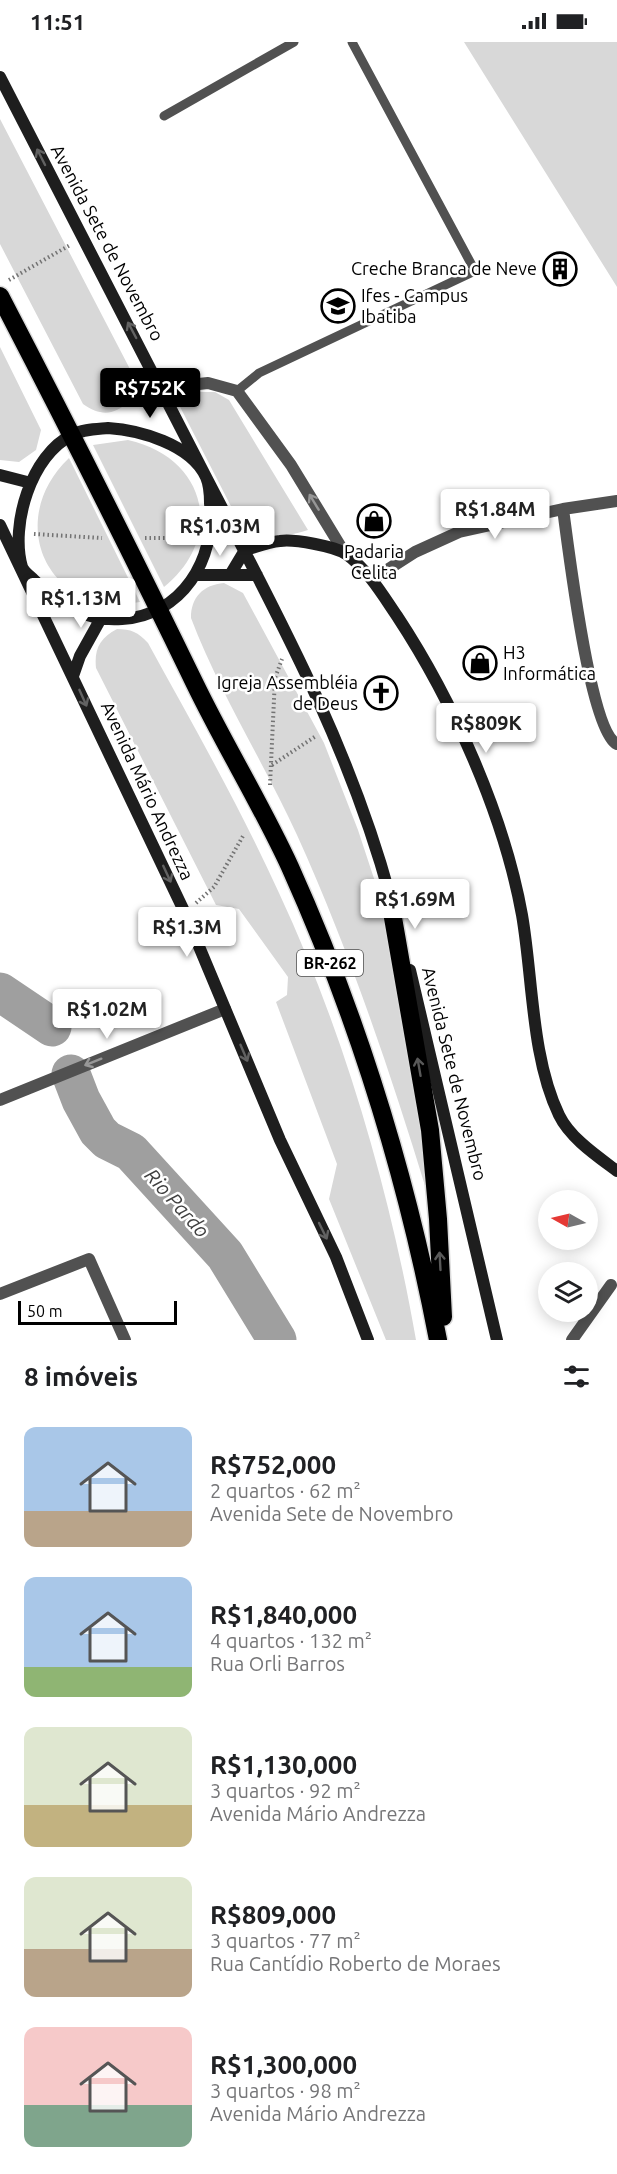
<!DOCTYPE html>
<html lang="pt">
<meta charset="utf-8">
<style>
:root{--surface:#fff;--page:#f6f6f6;--text:#202124;--muted:#757577;--accent:#000}
body{margin:0;font-family:Ubuntu,sans-serif;background:var(--page);color:var(--text);height:100vh;display:flex;flex-direction:column;font-size:22px;white-space:nowrap}
*{box-sizing:border-box;margin:0}
p{font-size:20px;color:var(--muted)}
.icon{flex:none;width:33px;height:33px;fill:none;stroke:currentColor;stroke-width:2;stroke-linecap:round;stroke-linejoin:round}
.map{position:relative;height:1298px;overflow:hidden}
.details{display:flex;flex-direction:column;background:var(--surface);flex:1}
.details>*{flex:none}
.needle{width:39px;rotate:278deg}
.controls{position:absolute;left:538px;top:1148px;display:grid;gap:12px}
.controls a{display:grid;place-items:center;width:60px;height:60px;border-radius:50%;background:var(--surface);box-shadow:0 3px 15px #0003;font-size:30px}
.scale{position:absolute;left:18px;bottom:15px;width:159px;box-sizing:border-box;padding-left:6px;border:3px solid #000;border-top:0;font-size:16px;line-height:21px;white-space:nowrap;color:#000;-webkit-text-stroke:4px #fff;paint-order:stroke}
.price{position:absolute;translate:-50% -51px;padding:0 14px;border-radius:6px;background:#fff;color:#222;font-size:20px;line-height:39px;filter:drop-shadow(0 2px 3px #0008)}
.price::after{content:'';position:absolute;left:50%;top:36px;width:18px;height:14px;margin-left:-9px;background:inherit;clip-path:polygon(0 0,100% 0,50% 100%)}
.price.current{background:var(--accent);color:#fff}
ul{padding:0;list-style:none}
li{display:flex;align-items:center;gap:18px;height:150px;padding:0 24px}
li span{display:grid;place-items:center;flex:none;width:168px;height:120px;border-radius:12px;color:#555}
li>.icon{margin-inline-start:auto}
span .icon{width:72px;height:72px;fill:#fffc;stroke-width:1}
li b{font-size:26px}
h2{display:flex;justify-content:space-between;align-items:center;height:72px;padding:0 24px;font-size:26px}
.status{display:flex;justify-content:space-between;align-items:center;height:42px;padding:0 30px;background:var(--surface);direction:ltr}
.status svg{height:16px;fill:currentColor}
.map>svg:first-child{display:block}
.green{fill:#d8d8d8}
.lines{fill:none;stroke-linecap:round;stroke-linejoin:round}
.river{stroke:#9f9f9f;stroke-width:39}
.highway-casing{stroke:#dbdbdb;stroke-width:21}
.path{stroke:#737373;stroke-width:4;stroke-dasharray:1.5 3;stroke-linecap:butt}
.lane{stroke:#515151;stroke-width:9}
.street{stroke:#515151;stroke-width:12}
.secondary{stroke:#1e1e1e;stroke-width:12}
.highway{stroke:#000;stroke-width:18}
.oneway{stroke:#626262}
.oneway2{stroke:#979797}
.oneway3{stroke:#595959}
.labels{text-anchor:middle;stroke-width:5;stroke-linejoin:round;paint-order:stroke}
.shield{fill:#fff;stroke:#4c4c4c;stroke-width:1.5}
.shield-label{font-size:16px;font-weight:bold;fill:#000}
.street-label{font-size:18px;fill:#000;stroke:#fff}
.poi-label{font-size:18px;fill:#000;stroke:#fff;text-anchor:end}
.water-label{font-size:20px;font-style:italic;fill:#404040;stroke:#fff}
</style>
<div class="status"><b>11:51</b><svg viewBox="0 0 49 12"><path d="M0 12V9h3v3zM5 12V6h3v6zM10 12V3h3v9zM15 12V0h3v12zM26 1h20v11H26zM47 4h2v5h-2z"/></svg></div>
<div class="map">
<svg width="617" height="1298" viewBox="0 0 617 1298">
<rect width="100%" height="100%" fill="#fff"/>
<path class="green" d="M464,0H617V245Z
M0,77L131,329L134,339L129,359C114,374 100,374 83,362L0,202Z
M0,305L41,388L36,408L19,420L0,418Z
M195,350H215L229,358L308,488C277,497 263,499 238,478L174,353Z
M128,398C206,415 226,495 164,545L93,403Z
M69,416L140,560C48,577 3,479 69,416Z
M224,541L243,551L324,701L358,788L387,876L400,975L419,1069L426,1147C389,1026 349,908 297,793C264,721 219,650 191,576C191,555 203,543 224,541Z
M117,587C131,587 138,590 148,601C193,683 240,765 279,851C343,988 390,1149 416,1298H386L329,1157L337,1122L276,960L287,953L288,935L239,867L216,863L96,626C94,607 100,596 117,587Z"/>
<g class="lines">
<path class="river" d="M0,950L52,985
M71,1032L81,1058L98,1089L107,1098L131,1110L225,1213L277,1298"/>
<defs>
<path id="highway" d="M0,254C67,383 132,512 195,642C225,704 261,762 290,825C358,976 407,1136 438,1298
M388,847L430,1088L438,1177L443,1275"/>
</defs>
<use href="#highway" class="highway-casing"/>
<path class="path" d="M9,238L70,203
M34,492L102,496
M145,496H192
M272,723L316,694
M270,743L275,636L282,617
M196,861L214,845L243,794"/>
<path class="lane" d="M164,74L294,0
M237,349L259,331L475,229L352,0"/>
<path class="street" d="M162,346L208,341L237,349L291,423L344,510
M563,467C568,503 590,690 617,702
M373,537L415,510L459,490L563,467L617,459
M0,1058L225,967
M0,1252L89,1217L125,1298
M572,1298L611,1243"/>
<path class="secondary" d="M0,35C69,169 138,303 207,437C278,574 349,703 390,854
M108,386C139,388 191,402 206,435C209,442 210,453 210,461C216,518 182,573 122,577C88,580 58,562 34,538C30,534 24,530 22,525C10,483 31,413 72,393C82,387 97,387 108,386Z
M0,433L31,441
M0,483L185,871L280,1098L336,1215L368,1298
M245,508C256,505 268,500 280,499C294,497 334,504 346,512C368,528 382,552 397,574C453,659 504,773 522,873C533,936 531,1015 559,1073C570,1096 597,1114 617,1129
M197,533H257
M230,533L245,508
M73,634L80,614L100,578
M410,928L497,1298"/>
<use href="#highway" class="highway"/>
</g>
<defs><path id="oneway-shaft" d="M-6 0H5M1.5-3L5.5 0L1.5 3" fill="none" stroke-width="1.6" stroke-linecap="round" stroke-linejoin="round" transform="scale(1.5)"/></defs>
<g class="oneway">
<use href="#oneway-shaft" transform="translate(41 115) rotate(-117)"/>
<use href="#oneway-shaft" transform="translate(132 288) rotate(-118)"/>
<use href="#oneway-shaft" transform="translate(83 656) rotate(66)"/>
<use href="#oneway-shaft" transform="translate(167 832) rotate(65)"/>
<use href="#oneway-shaft" transform="translate(244 1011) rotate(67)"/>
<use href="#oneway-shaft" transform="translate(323 1189) rotate(64)"/>
</g>
<g class="oneway2">
<use href="#oneway-shaft" transform="translate(314 460) rotate(-121)"/>
<use href="#oneway-shaft" transform="translate(93 1020) rotate(158)"/>
</g>
<g class="oneway3">
<use href="#oneway-shaft" transform="translate(419 1025) rotate(-100)"/>
<use href="#oneway-shaft" transform="translate(440 1219) rotate(-93)"/>
</g>
<defs>
<symbol id="building-ring" viewBox="-11 -11 22 22"><circle r="9.5" fill="#fff" stroke="#000" stroke-width="1.5"/><path d="M-4-6H4V6H1V3H-1V6H-4ZM-2.5-4.3h1.7v1.8h-1.7ZM.8-4.3h1.7v1.8H.8ZM-2.5-1h1.7V.8h-1.7ZM.8-1h1.7V.8H.8Z" fill="#000"/></symbol>
<symbol id="university-ring" viewBox="-11 -11 22 22"><circle r="9.5" fill="#fff" stroke="#000" stroke-width="1.5"/><path d="M0-5L7-2L0 1L-7-2ZM-4 1L0 2.5L4 1V4Q0 6-4 4Z" fill="#000"/></symbol>
<symbol id="shop-ring" viewBox="-11 -11 22 22"><circle r="9.5" fill="#fff" stroke="#000" stroke-width="1.5"/><path d="M-5-2.5h2.3a2.7 3.5 0 0 1 5.4 0H5L5.5 6h-11ZM-1.5-2.5h3a1.5 2.3 0 0 0-3 0Z" fill="#000"/></symbol>
<symbol id="church-ring" viewBox="-11 -11 22 22"><circle r="9.5" fill="#fff" stroke="#000" stroke-width="1.5"/><path d="M-1.2-6h2.4v3.5h3.3v2.4h-3.3V6h-2.4V-.1h-3.3v-2.4h3.3Z" fill="#000"/></symbol>
</defs>
<g fill-rule="evenodd">
<use href="#building-ring" x="541" y="208" width="38" height="38"/>
<use href="#university-ring" x="319" y="245" width="38" height="38"/>
<use href="#shop-ring" x="355" y="460" width="38" height="38"/>
<use href="#shop-ring" x="461" y="602" width="38" height="38"/>
<use href="#church-ring" x="362" y="632" width="38" height="38"/>
</g>
<g class="labels">
<rect class="shield" x="297" y="908" width="66" height="26" rx="4.5"/>
<g class="shield-label">
<text x="330" y="927">BR-262</text>
</g>
<g class="street-label">
<text transform="translate(107 201) rotate(62)" y="6">Avenida Sete de Novembro</text>
<text transform="translate(147 749) rotate(65)" y="6">Avenida Mário Andrezza</text>
<text transform="translate(454 1032) rotate(76)" y="6">Avenida Sete de Novembro</text>
</g>
<g class="poi-label">
<text x="537" y="233">Creche Branca de Neve</text>
<text x="361" y="260" text-anchor="start">Ifes - Campus<tspan x="361" dy="21">Ibatiba</tspan></text>
<text x="374" y="516" text-anchor="middle">Padaria<tspan x="374" dy="21">Celita</tspan></text>
<text x="503" y="617" text-anchor="start">H3<tspan x="503" dy="21">Informática</tspan></text>
<text x="358" y="647">Igreja Assembléia<tspan x="358" dy="21">de Deus</tspan></text>
</g>
<g class="water-label">
<text transform="translate(177 1161) rotate(48)" y="7">Rio Pardo</text>
</g>
</g>
</svg>
<div class="controls">
<a><svg class="needle" viewBox="-14 -14 28 28"><path d="M0-13l5 13h-10z" fill="#e53935"/><path d="M0 13l5-13h-10z" fill="#757577"/></svg></a>
<a><svg class="icon" aria-label="layers" viewBox="0 0 24 24"><path d="M12 4l9 5-9 5-9-5zM3 14l9 5 9-5"/></svg></a>
</div>
<div class="scale">50 m</div>
<b class="price current" style="left:150px;top:377px">R$752K</b>
<b class="price" style="left:495px;top:498px">R$1.84M</b>
<b class="price" style="left:220px;top:515px">R$1.03M</b>
<b class="price" style="left:81px;top:587px">R$1.13M</b>
<b class="price" style="left:486px;top:712px">R$809K</b>
<b class="price" style="left:415px;top:888px">R$1.69M</b>
<b class="price" style="left:187px;top:916px">R$1.3M</b>
<b class="price" style="left:107px;top:998px">R$1.02M</b>
</div>
<section class="details">
<h2>8 imóveis<svg class="icon" aria-label="filters" viewBox="0 0 24 24"><path d="M4 7h16M4 17h16"/><circle cx="9" cy="7" r="2"/><circle cx="15" cy="17" r="2"/></svg></h2>
<ul>
<li><span style="background:linear-gradient(#a9c7e8 70%,#b9a48a 0)"><svg class="icon" aria-label="home" viewBox="0 0 24 24"><path d="M3 11l9-7 9 7M6 9v11h12V9"/></svg></span><div><b>R$752,000</b><p>2 quartos · 62 m²</p><p>Avenida Sete de Novembro</p></div></li>
<li><span style="background:linear-gradient(#a9c7e8 75%,#8fb573 0)"><svg class="icon" aria-label="home" viewBox="0 0 24 24"><path d="M3 11l9-7 9 7M6 9v11h12V9"/></svg></span><div><b>R$1,840,000</b><p>4 quartos · 132 m²</p><p>Rua Orli Barros</p></div></li>
<li><span style="background:linear-gradient(#dfe7d0 65%,#c2b280 0)"><svg class="icon" aria-label="home" viewBox="0 0 24 24"><path d="M3 11l9-7 9 7M6 9v11h12V9"/></svg></span><div><b>R$1,130,000</b><p>3 quartos · 92 m²</p><p>Avenida Mário Andrezza</p></div></li>
<li><span style="background:linear-gradient(#dfe7d0 60%,#b9a48a 0)"><svg class="icon" aria-label="home" viewBox="0 0 24 24"><path d="M3 11l9-7 9 7M6 9v11h12V9"/></svg></span><div><b>R$809,000</b><p>3 quartos · 77 m²</p><p>Rua Cantídio Roberto de Moraes</p></div></li>
<li><span style="background:linear-gradient(#f6c9c9 65%,#7fa58c 0)"><svg class="icon" aria-label="home" viewBox="0 0 24 24"><path d="M3 11l9-7 9 7M6 9v11h12V9"/></svg></span><div><b>R$1,300,000</b><p>3 quartos · 98 m²</p><p>Avenida Mário Andrezza</p></div></li>
</ul>
</section>
